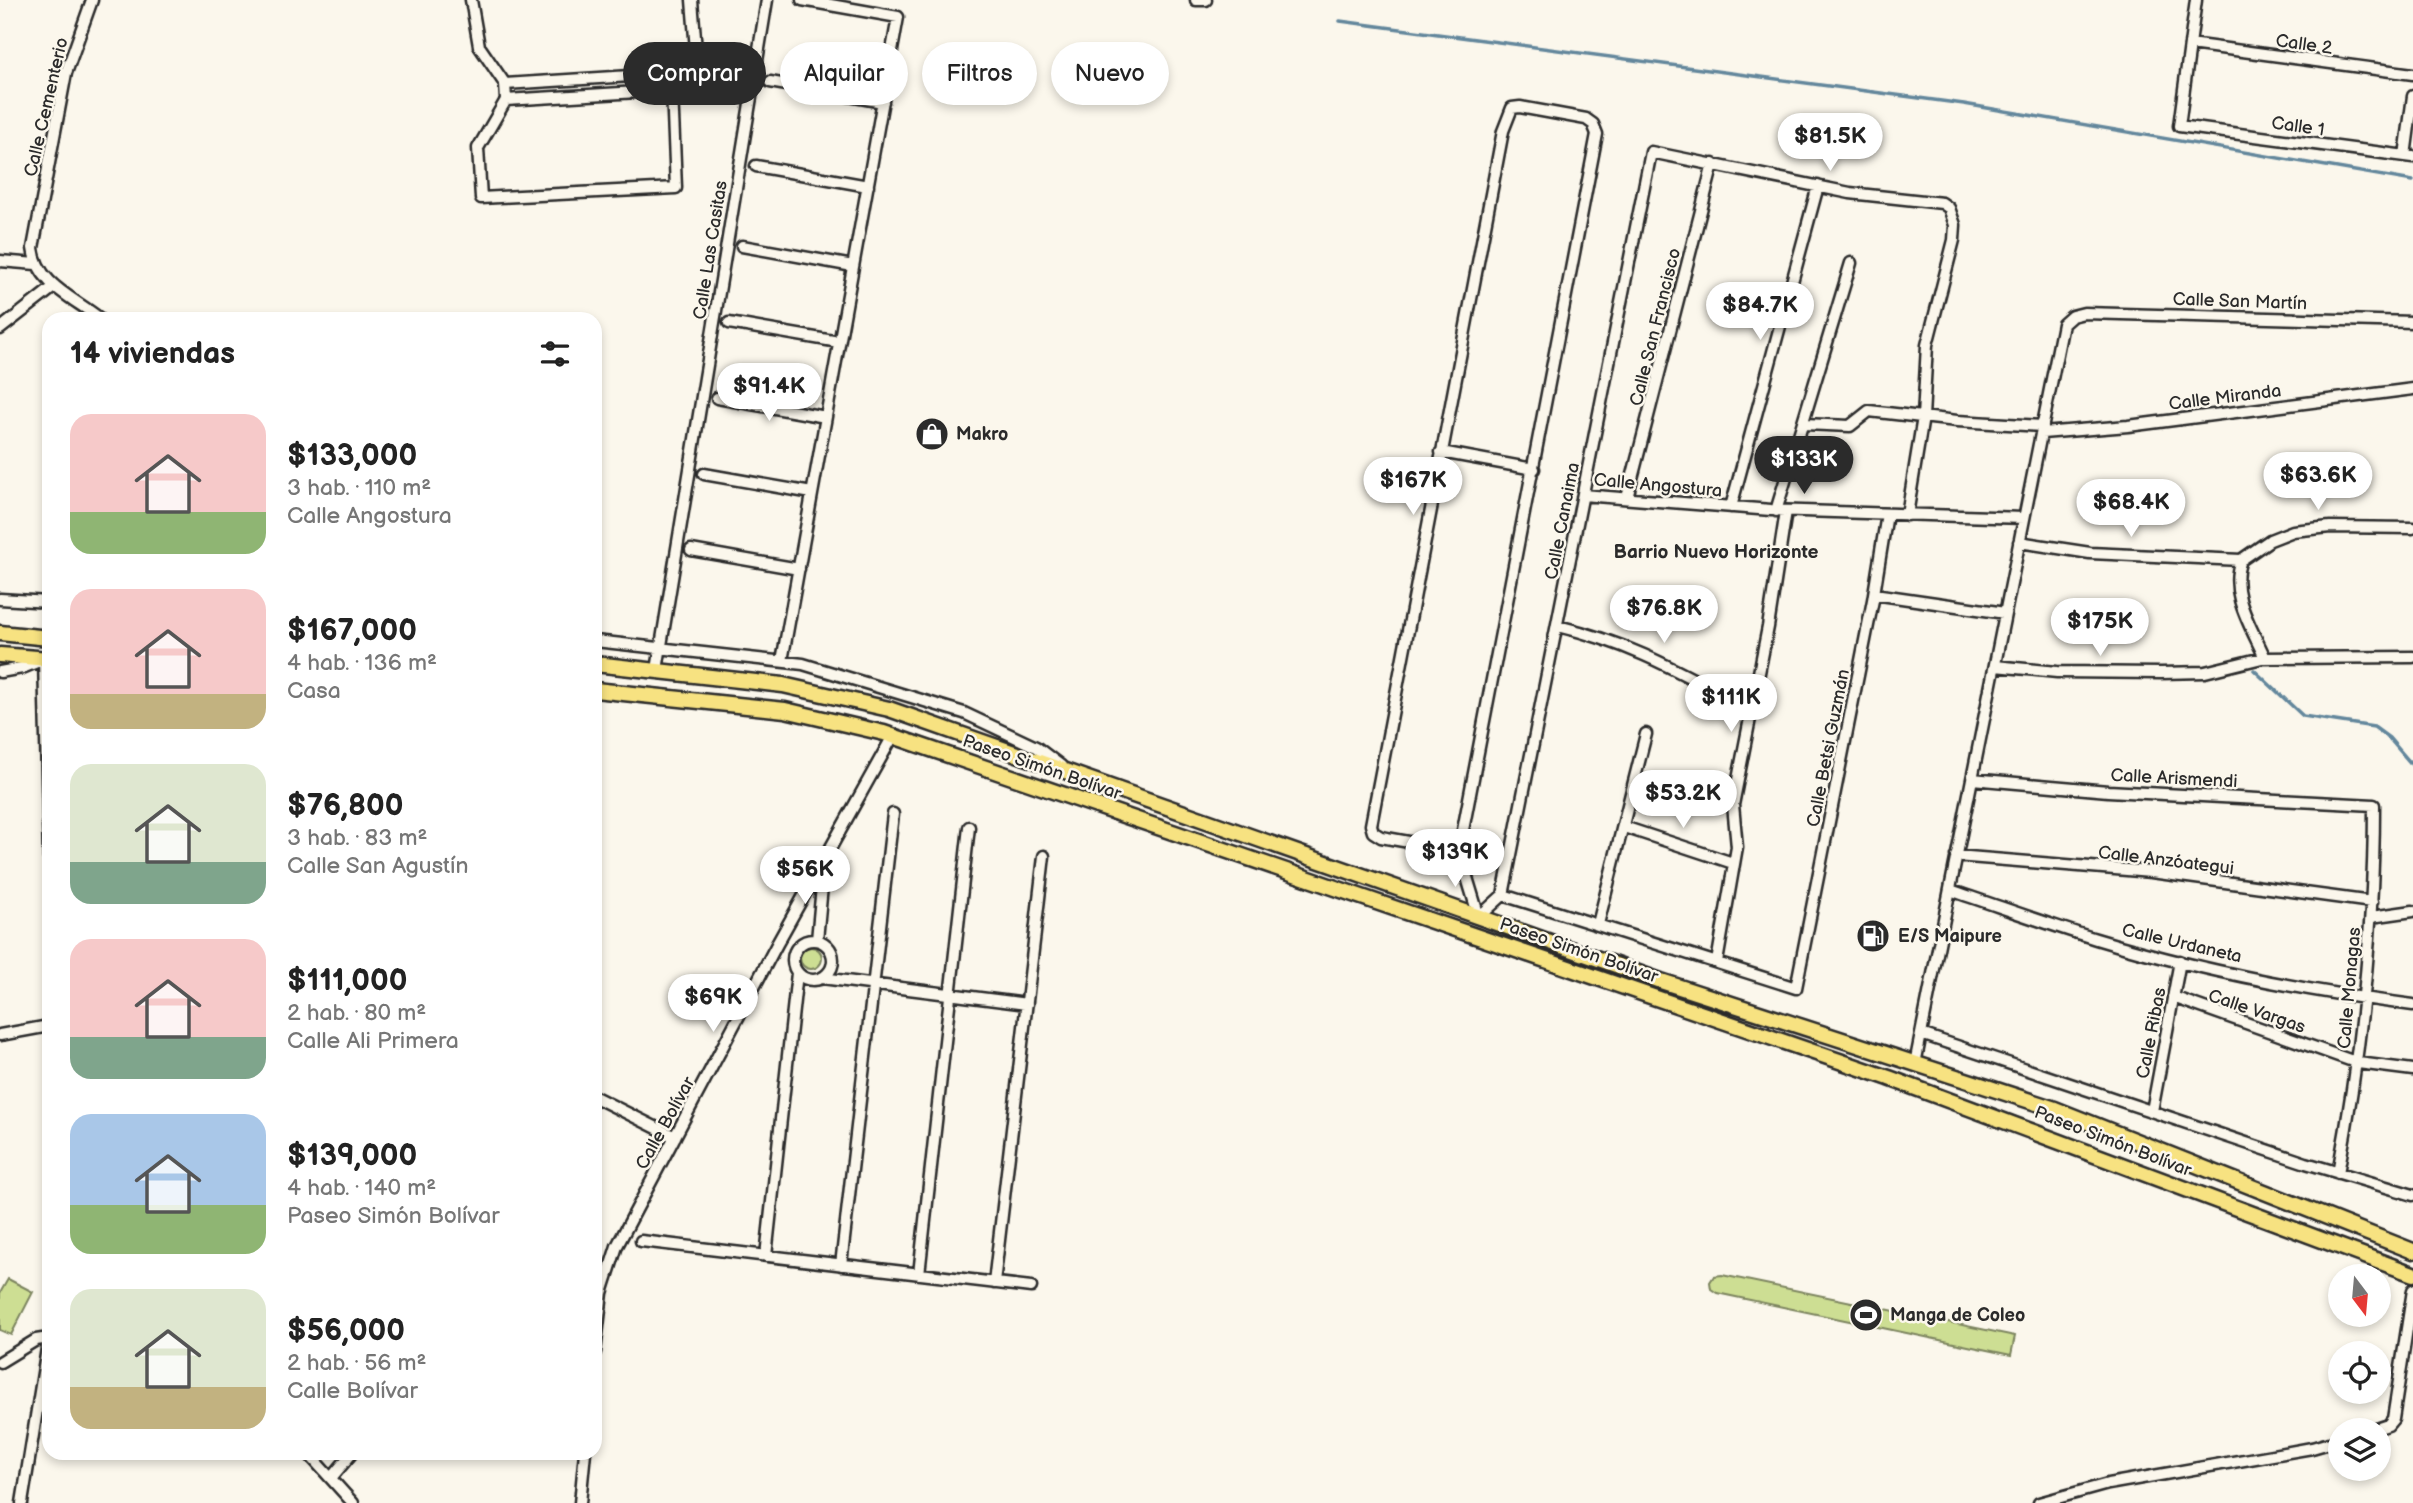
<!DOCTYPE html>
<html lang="es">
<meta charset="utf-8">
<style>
:root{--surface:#fff;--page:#f6f6f6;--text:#222;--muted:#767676;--accent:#2b2b2b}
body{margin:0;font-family:"Balsamiq Sans",sans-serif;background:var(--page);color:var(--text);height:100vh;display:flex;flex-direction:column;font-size:26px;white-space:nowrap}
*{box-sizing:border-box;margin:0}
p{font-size:23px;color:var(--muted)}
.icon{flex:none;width:38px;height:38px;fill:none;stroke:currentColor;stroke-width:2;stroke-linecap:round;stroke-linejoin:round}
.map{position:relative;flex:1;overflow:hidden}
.side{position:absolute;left:42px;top:312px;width:560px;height:1148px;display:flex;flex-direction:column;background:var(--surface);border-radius:21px;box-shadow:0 4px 10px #0003}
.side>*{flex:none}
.guide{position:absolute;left:623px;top:42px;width:665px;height:63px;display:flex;gap:14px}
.needle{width:46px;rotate:164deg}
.fabs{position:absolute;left:2328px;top:1264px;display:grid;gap:14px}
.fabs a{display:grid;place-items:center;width:63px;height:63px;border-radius:50%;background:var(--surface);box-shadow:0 4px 10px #0003;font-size:35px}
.price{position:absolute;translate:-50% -60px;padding:0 16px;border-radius:24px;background:#fff;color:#222;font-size:23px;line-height:46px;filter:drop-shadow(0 2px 4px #0008)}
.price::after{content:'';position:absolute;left:50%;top:42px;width:21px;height:16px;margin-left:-10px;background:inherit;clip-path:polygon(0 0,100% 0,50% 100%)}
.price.on{background:var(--accent);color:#fff}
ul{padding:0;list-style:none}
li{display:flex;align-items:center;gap:21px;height:175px;padding:0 28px}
li span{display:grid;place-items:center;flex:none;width:196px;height:140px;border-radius:21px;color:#555}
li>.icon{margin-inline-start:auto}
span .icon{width:84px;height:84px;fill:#fffc;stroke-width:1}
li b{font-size:30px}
h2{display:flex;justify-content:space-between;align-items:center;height:84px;padding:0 28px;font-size:30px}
.chip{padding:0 24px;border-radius:32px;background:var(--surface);box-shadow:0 4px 10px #0003;font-size:24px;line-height:63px}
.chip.on{background:var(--accent);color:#fff}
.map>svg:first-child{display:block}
.green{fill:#cdde93;stroke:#7c845f;stroke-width:2}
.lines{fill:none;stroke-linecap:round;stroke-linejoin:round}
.stream{stroke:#63879c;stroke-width:3.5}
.street-casing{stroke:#2b2b2b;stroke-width:15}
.primary-casing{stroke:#2b2b2b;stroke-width:19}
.street{stroke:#fbf7ec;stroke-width:10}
.primary{stroke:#f7e281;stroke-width:14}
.labels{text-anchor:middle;stroke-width:5;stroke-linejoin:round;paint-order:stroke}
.street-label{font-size:18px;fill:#2b2b2b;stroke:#fbf7ec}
.poi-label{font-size:18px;font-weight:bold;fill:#2b2b2b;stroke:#fbf7ec;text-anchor:start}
.neighbourhood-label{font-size:19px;font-weight:bold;fill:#2b2b2b;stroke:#fbf7ec}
</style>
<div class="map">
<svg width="2413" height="1503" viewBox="0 0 2413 1503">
<rect width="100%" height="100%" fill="#fbf7ec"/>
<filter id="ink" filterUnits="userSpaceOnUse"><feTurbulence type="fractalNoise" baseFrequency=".0143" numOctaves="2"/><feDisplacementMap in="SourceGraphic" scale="14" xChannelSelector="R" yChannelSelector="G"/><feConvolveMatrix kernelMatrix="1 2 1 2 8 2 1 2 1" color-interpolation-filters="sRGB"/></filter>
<g filter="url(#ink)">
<path class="green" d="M800 958a11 11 0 1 1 22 0a11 11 0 1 1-22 0Z
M1722,1275L2015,1336L2011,1355L1717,1293L1711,1289L1710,1282L1714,1276Z
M8,1279L33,1292L11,1335L0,1330V1293Z"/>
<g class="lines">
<path class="stream" d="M1340,21L1964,104L2413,181
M2254,670L2303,716L2374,727L2389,738L2413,766"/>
<defs>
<path id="street" d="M92,0L66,73L33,248C37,284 74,298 99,318
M471,0L479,46L505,84L506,100L478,148L481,198L676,188L672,90
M692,0L699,88
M1196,0H1206
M2196,0L2179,126L2413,157
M2190,44L2413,74
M770,82L883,102
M505,84L756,68
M506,100L753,85
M2405,156L2413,96
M756,166L868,186
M742,246L853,266
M0,261L36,264
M729,323L839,342
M0,329L55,286
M717,398L826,417
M1804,424L1850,426L1869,411L1957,421L2043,426
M2042,433L2128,426L2413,389
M1441,452L1534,469
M704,474L812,493
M1583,495L1771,510L2024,518
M1627,498L1713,164
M1731,507L1818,186
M1776,511L1851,263
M2019,542L2090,553L2241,560L2270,540L2293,531L2330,527L2413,528
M691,550L799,569
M2241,560C2228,593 2252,628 2265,658
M1874,594L2005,613
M0,599L49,602
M1558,626C1634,644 1683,674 1752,710
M595,641L803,664L964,713L1036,747L1061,766
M782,661L898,17L802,0
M1995,666L2057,672L2161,673L2205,672L2262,658L2413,657
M657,670L767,0
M0,672L22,668L44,659L49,858
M1972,779L2108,791L2374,805C2374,929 2361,1050 2338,1173
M1624,827L1733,863
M1459,851L1381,837L1373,832L1371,825L1503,131L1512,108L1520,107L1586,119L1593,124L1597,134L1459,851L1479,917L1503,895L1651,152L1850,193L1942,203L1949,208L1955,225L1954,240L1927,345L1923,417L1907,515
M1956,856L2151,872L2372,902
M1950,890C1998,906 2047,924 2096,939C2198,970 2307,991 2413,1005
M1503,895L1796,988L1873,600L1887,514
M2371,917L2413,911
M1598,924L1646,734
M793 960a20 20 0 1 1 40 0a20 20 0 1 1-40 0Z
M817,940L822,886L819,870
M1717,962L1737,847L1733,805L1768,627L1786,511
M822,978L1027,1004
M2173,997L2358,1063L2413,1070
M1921,1034L2306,1163L2413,1195
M0,1035L49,1026
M1915,1064L2063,324L2072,316L2084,313L2413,322
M595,1097L675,1137
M2152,1111L2180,961
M641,1241L1031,1287
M766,1256L797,973
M841,1265L893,814
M919,1274L969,827
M994,1283L1044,856
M595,1352L602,1293L617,1246L777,944L893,736
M0,1362L36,1340L49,1338
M2373,1430L2388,1425L2393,1419L2413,1290
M307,1452L353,1503
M331,1478L353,1452
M22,1503L49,1336
M580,1503L585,1452
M2039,1503L2108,1484L2312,1448L2340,1440"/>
<path id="primary" d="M0,633L49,638
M0,655L49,659
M595,664L783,685L889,709L1661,981L2055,1109L2413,1251
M595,690L785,710L884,733L1889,1078L2413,1274"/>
</defs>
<use href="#street" class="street-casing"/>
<use href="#primary" class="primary-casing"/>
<use href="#street" class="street"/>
<use href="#primary" class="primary"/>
</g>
</g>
<defs>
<symbol id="shop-disc" viewBox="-11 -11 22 22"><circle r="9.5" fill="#2b2b2b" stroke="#fbf7ec"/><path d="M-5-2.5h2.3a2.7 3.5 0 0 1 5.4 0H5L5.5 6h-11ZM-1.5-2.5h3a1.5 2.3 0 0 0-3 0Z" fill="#fff"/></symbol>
<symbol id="fuel-disc" viewBox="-11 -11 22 22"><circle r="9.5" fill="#2b2b2b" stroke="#fbf7ec"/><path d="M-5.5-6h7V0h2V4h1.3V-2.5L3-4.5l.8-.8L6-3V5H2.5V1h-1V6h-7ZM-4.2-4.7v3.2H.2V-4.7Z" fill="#fff"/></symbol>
<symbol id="stadium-disc" viewBox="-11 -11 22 22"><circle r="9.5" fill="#2b2b2b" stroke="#fbf7ec"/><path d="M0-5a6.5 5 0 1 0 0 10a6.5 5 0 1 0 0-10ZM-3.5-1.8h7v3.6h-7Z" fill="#fff"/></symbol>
</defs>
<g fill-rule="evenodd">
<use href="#shop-disc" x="913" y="415" width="38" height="38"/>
<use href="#fuel-disc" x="1854" y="917" width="38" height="38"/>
<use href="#stadium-disc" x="1847" y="1296" width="38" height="38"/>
</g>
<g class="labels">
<g class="street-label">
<text transform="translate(2304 44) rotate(8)" y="6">Calle 2</text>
<text transform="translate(46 107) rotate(-77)" y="6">Calle Cementerio</text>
<text transform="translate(2298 126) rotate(8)" y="6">Calle 1</text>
<text transform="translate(710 250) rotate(-81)" y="6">Calle Las Casitas</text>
<text transform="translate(2240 301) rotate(2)" y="6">Calle San Martín</text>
<text transform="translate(1655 327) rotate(-76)" y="6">Calle San Francisco</text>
<text transform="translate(2225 397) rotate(-7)" y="6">Calle Miranda</text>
<text transform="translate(1658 485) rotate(5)" y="6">Calle Angostura</text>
<text transform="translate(1562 521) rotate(-79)" y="6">Calle Canaima</text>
<text transform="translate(1828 748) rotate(-79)" y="6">Calle Betsi Guzmán</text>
<text transform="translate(1042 767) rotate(19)" y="6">Paseo Simón Bolívar</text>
<text transform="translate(2174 778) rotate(3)" y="6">Calle Arismendi</text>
<text transform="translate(2166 860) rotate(7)" y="6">Calle Anzóategui</text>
<text transform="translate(2182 943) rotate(13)" y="6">Calle Urdaneta</text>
<text transform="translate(1579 950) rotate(19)" y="6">Paseo Simón Bolívar</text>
<text transform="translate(2349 988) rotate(-85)" y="6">Calle Monagas</text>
<text transform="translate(2257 1011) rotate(19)" y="6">Calle Vargas</text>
<text transform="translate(2151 1033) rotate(-79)" y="6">Calle Ribas</text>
<text transform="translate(665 1123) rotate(-61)" y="6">Calle Bolívar</text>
<text transform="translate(2113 1141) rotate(21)" y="6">Paseo Simón Bolívar</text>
</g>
<g class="poi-label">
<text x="956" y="440">Makro</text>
<text x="1898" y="942">E/S Maipure</text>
<text x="1890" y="1321">Manga de Coleo</text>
</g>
<g class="neighbourhood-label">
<text x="1716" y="558">Barrio Nuevo Horizonte</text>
</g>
</g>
</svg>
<div class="fabs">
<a><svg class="needle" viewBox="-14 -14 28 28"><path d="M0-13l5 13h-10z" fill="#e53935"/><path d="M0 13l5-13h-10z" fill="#767676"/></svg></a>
<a><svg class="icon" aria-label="locate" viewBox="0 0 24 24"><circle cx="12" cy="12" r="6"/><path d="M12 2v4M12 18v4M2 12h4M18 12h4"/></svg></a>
<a><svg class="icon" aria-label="layers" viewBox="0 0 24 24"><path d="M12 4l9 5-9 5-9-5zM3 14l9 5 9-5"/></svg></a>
</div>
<b class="price" style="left:1830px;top:173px">$81.5K</b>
<b class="price" style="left:1760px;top:342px">$84.7K</b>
<b class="price" style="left:769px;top:423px">$91.4K</b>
<b class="price on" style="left:1804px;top:496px">$133K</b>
<b class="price" style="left:2318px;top:512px">$63.6K</b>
<b class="price" style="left:1413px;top:517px">$167K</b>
<b class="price" style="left:2131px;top:539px">$68.4K</b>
<b class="price" style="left:1664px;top:645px">$76.8K</b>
<b class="price" style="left:2100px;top:658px">$175K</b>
<b class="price" style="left:1731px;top:734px">$111K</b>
<b class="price" style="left:1683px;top:830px">$53.2K</b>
<b class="price" style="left:1455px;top:889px">$139K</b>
<b class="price" style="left:805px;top:906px">$56K</b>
<b class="price" style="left:713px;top:1034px">$69K</b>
<div class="guide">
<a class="chip on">Comprar</a>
<a class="chip">Alquilar</a>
<a class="chip">Filtros</a>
<a class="chip">Nuevo</a>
</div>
<section class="side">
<h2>14 viviendas<svg class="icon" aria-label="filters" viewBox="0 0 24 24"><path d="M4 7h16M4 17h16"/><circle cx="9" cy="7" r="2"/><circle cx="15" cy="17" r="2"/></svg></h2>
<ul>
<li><span style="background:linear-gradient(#f6c9c9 70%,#8fb573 0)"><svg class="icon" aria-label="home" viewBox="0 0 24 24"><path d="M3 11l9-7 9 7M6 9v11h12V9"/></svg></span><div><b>$133,000</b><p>3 hab. · 110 m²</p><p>Calle Angostura</p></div></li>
<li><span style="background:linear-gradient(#f6c9c9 75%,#c2b280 0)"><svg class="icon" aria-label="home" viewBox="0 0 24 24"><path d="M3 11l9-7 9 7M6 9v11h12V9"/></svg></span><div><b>$167,000</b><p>4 hab. · 136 m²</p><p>Casa</p></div></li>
<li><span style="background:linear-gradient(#dfe7d0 70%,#7fa58c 0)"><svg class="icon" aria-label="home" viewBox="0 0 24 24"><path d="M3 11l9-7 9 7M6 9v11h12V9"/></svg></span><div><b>$76,800</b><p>3 hab. · 83 m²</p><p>Calle San Agustín</p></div></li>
<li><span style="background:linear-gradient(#f6c9c9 70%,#7fa58c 0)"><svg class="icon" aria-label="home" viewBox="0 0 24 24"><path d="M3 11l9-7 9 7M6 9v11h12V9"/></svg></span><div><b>$111,000</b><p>2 hab. · 80 m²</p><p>Calle Ali Primera</p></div></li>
<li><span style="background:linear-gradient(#a9c7e8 65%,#8fb573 0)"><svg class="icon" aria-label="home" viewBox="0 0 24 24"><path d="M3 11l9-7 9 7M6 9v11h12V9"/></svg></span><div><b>$139,000</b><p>4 hab. · 140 m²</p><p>Paseo Simón Bolívar</p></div></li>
<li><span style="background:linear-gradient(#dfe7d0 70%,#c2b280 0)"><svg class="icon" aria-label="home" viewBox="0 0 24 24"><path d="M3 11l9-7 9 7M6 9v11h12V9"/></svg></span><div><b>$56,000</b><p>2 hab. · 56 m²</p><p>Calle Bolívar</p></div></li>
</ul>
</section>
</div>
